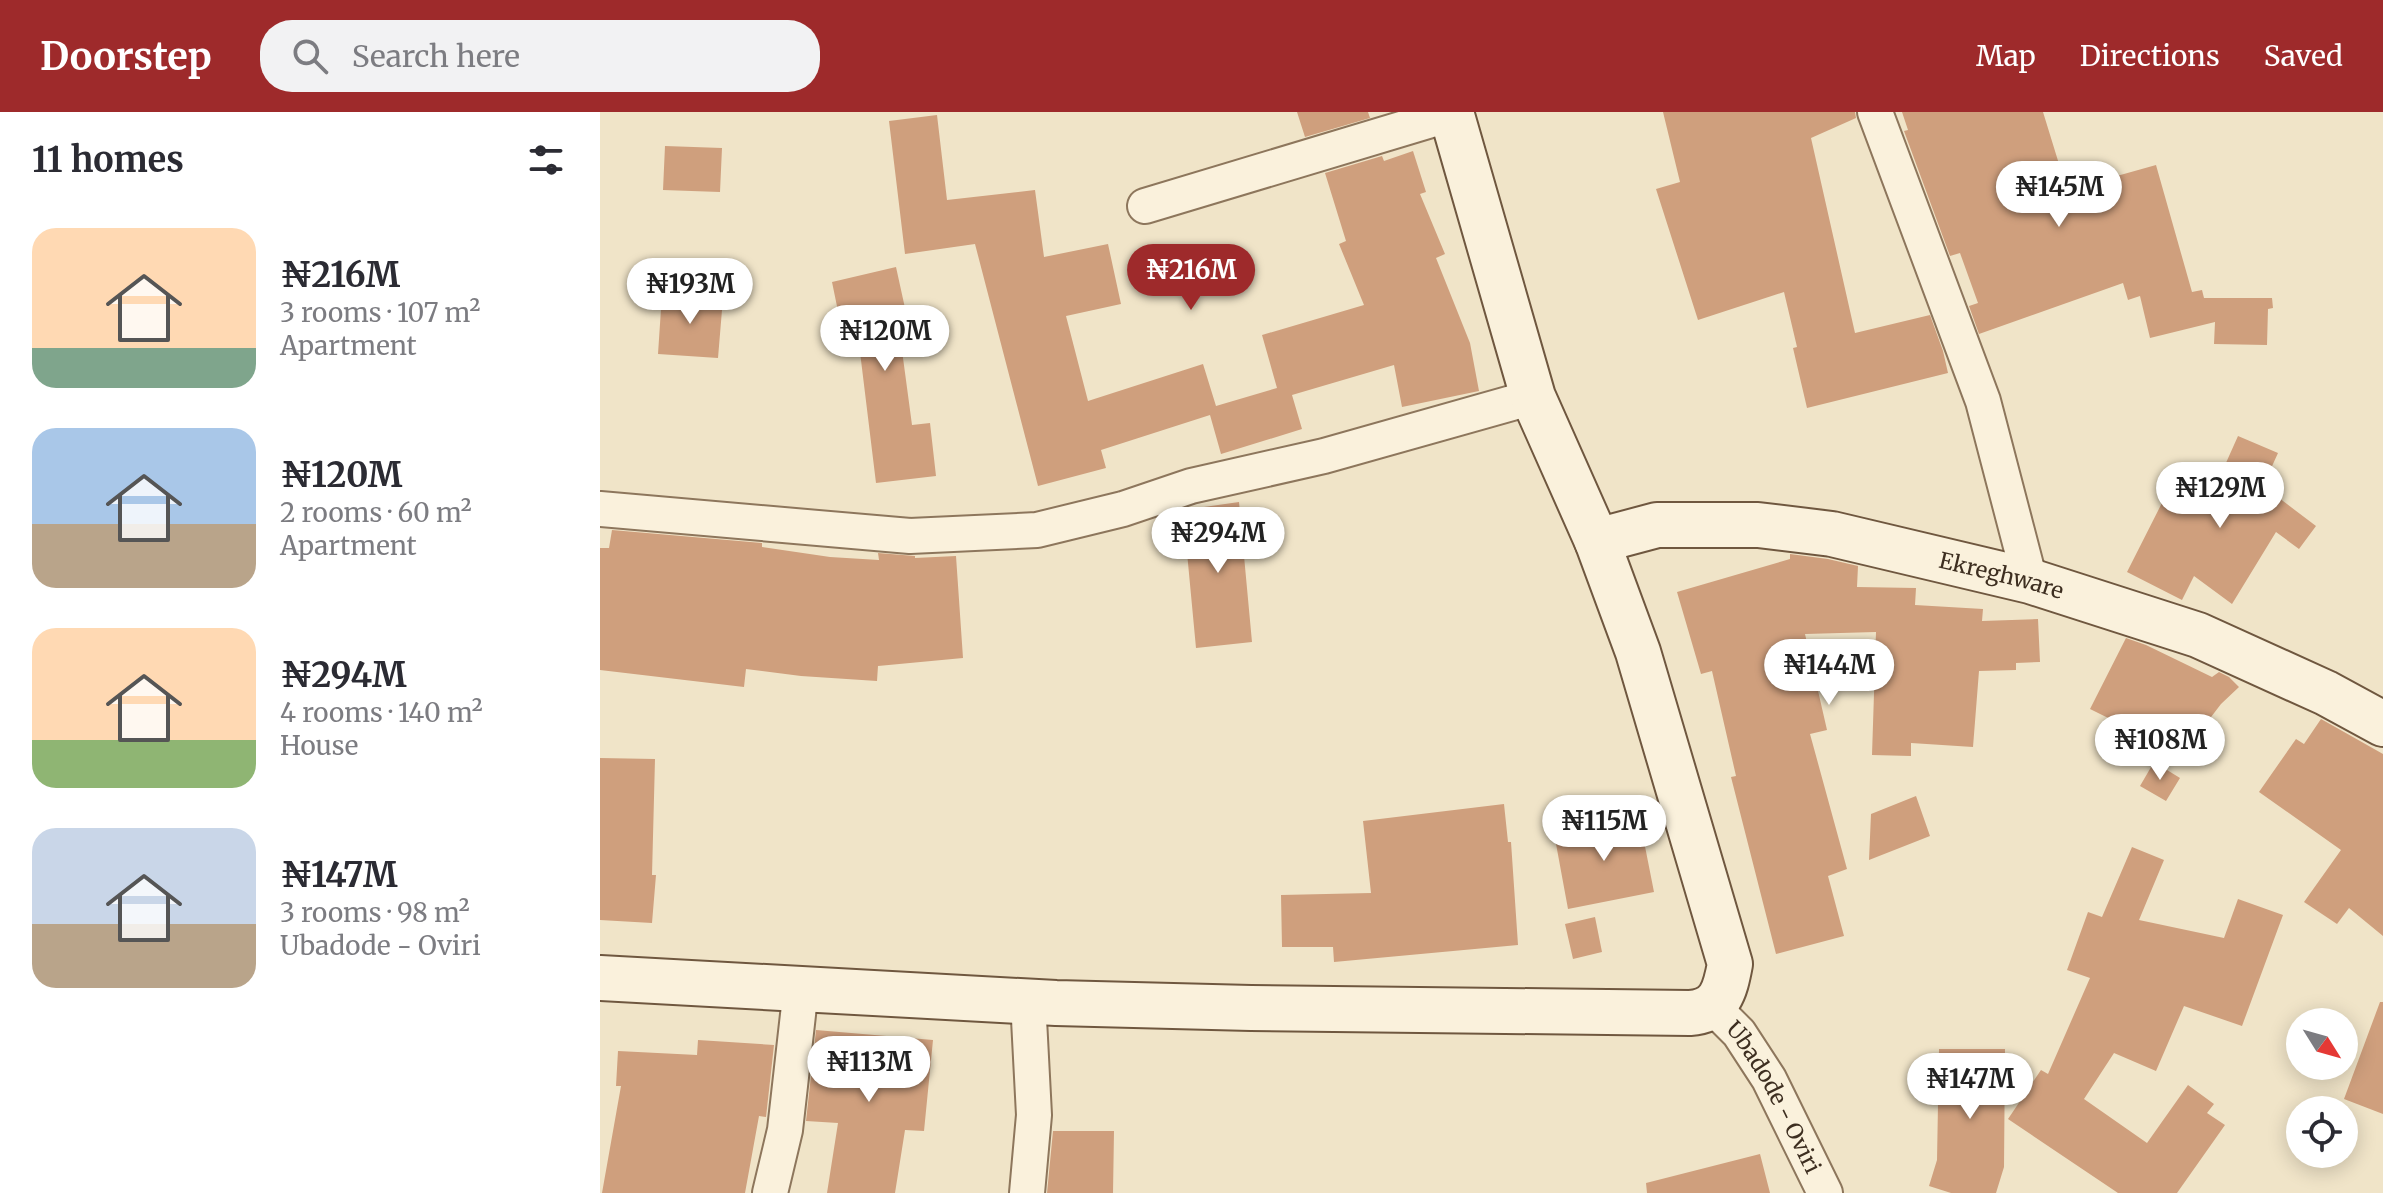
<!DOCTYPE html>
<meta charset="utf-8">
<style>
:root{--surface:#fff;--page:#f2f2f3;--text:#2b2b33;--muted:#7c7c81;--accent:#9e2a2b}
body{margin:0;font-family:Merriweather,serif;background:var(--page);color:var(--text);height:100vh;display:flex;flex-direction:column;font-size:30px;white-space:nowrap}
*{box-sizing:border-box;margin:0}
p{font-size:26px;color:var(--muted)}
.icon{flex:none;width:44px;height:44px;fill:none;stroke:currentColor;stroke-width:2;stroke-linecap:round;stroke-linejoin:round}
.map{position:relative;flex:1;overflow:hidden}
.details{display:flex;flex-direction:column;background:var(--surface);width:600px}
.details>*{flex:none}
.needle{width:52px;rotate:127deg}
.buttons{position:absolute;left:1686px;top:896px;display:grid;gap:16px}
.buttons a{display:grid;place-items:center;width:72px;height:72px;border-radius:50%;background:var(--surface);box-shadow:0 4px 20px #0003;font-size:40px}
.price{position:absolute;translate:-50% -68px;padding:0 18px;border-radius:28px;background:#fff;color:#222;font-size:26px;line-height:52px;filter:drop-shadow(0 2px 4px #0008)}
.price::after{content:'';position:absolute;left:50%;top:48px;width:24px;height:18px;margin-left:-12px;background:inherit;clip-path:polygon(0 0,100% 0,50% 100%)}
.price.selected{background:var(--accent);color:#fff}
ul{padding:0;list-style:none}
li{display:flex;align-items:center;gap:24px;height:200px;padding:0 32px}
li span{display:grid;place-items:center;flex:none;width:224px;height:160px;border-radius:24px;color:#555}
li>.icon{margin-inline-start:auto}
span .icon{width:96px;height:96px;fill:#fffc;stroke-width:1}
li b{font-size:34px}
h2{display:flex;justify-content:space-between;align-items:center;height:96px;padding:0 32px;font-size:34px}
header{display:flex;align-items:center;gap:48px;box-sizing:border-box;height:112px;padding:0 40px;background:var(--accent);color:#fff}
header strong{font-size:38px}
nav{display:flex;gap:44px;margin-inline-start:auto;font-size:28px}
.search{width:560px;height:72px;background:var(--page);display:flex;align-items:center;gap:20px;box-sizing:border-box;padding:0 28px;border-radius:32px;color:var(--muted);font-size:30px}
main{display:flex;flex:1;min-height:0}
.map>svg:first-child{display:block}
.building{fill:#cf9f7d}
.lines{fill:none;stroke-linecap:round;stroke-linejoin:round}
.street-casing{stroke:#8d765c;stroke-width:38}
.secondary-casing{stroke:#6f573f;stroke-width:48}
.street{stroke:#faf1dc;stroke-width:34}
.secondary{stroke:#faf1dc;stroke-width:44}
.labels{text-anchor:middle;stroke-width:8;stroke-linejoin:round;paint-order:stroke}
.street-label{font-size:22px;fill:#3d2e20;stroke:#f7eed8}
</style>
<header>
<strong>Doorstep</strong>
<div class="search"><svg class="icon" aria-label="search" viewBox="0 0 24 24"><circle cx="10" cy="10" r="6"/><path d="M15 15l6 6"/></svg>Search here</div>
<nav><a>Map</a><a>Directions</a><a>Saved</a></nav>
</header>
<main>
<section class="details">
<h2>11 homes<svg class="icon" aria-label="filters" viewBox="0 0 24 24"><path d="M4 7h16M4 17h16"/><circle cx="9" cy="7" r="2"/><circle cx="15" cy="17" r="2"/></svg></h2>
<ul>
<li><span style="background:linear-gradient(#ffd9b3 75%,#7fa58c 0)"><svg class="icon" aria-label="home" viewBox="0 0 24 24"><path d="M3 11l9-7 9 7M6 9v11h12V9"/></svg></span><div><b>₦216M</b><p>3 rooms · 107 m²</p><p>Apartment</p></div></li>
<li><span style="background:linear-gradient(#a9c7e8 60%,#b9a48a 0)"><svg class="icon" aria-label="home" viewBox="0 0 24 24"><path d="M3 11l9-7 9 7M6 9v11h12V9"/></svg></span><div><b>₦120M</b><p>2 rooms · 60 m²</p><p>Apartment</p></div></li>
<li><span style="background:linear-gradient(#ffd9b3 70%,#8fb573 0)"><svg class="icon" aria-label="home" viewBox="0 0 24 24"><path d="M3 11l9-7 9 7M6 9v11h12V9"/></svg></span><div><b>₦294M</b><p>4 rooms · 140 m²</p><p>House</p></div></li>
<li><span style="background:linear-gradient(#c9d6e8 60%,#b9a48a 0)"><svg class="icon" aria-label="home" viewBox="0 0 24 24"><path d="M3 11l9-7 9 7M6 9v11h12V9"/></svg></span><div><b>₦147M</b><p>3 rooms · 98 m²</p><p>Ubadode - Oviri</p></div></li>
</ul>
</section>
<div class="map">
<svg width="1783" height="1081" viewBox="0 0 1783 1081">
<rect width="100%" height="100%" fill="#f0e4c8"/>
<path class="building" d="M697,0H768L770,6L705,25Z
M1063,0H1255L1256,6L1211,26L1255,221L1330,203L1343,239L1348,261L1207,296L1193,236L1197,235L1184,180L1098,208L1056,77L1080,70Z
M1302,0H1443L1467,78L1556,53L1592,180L1602,178L1604,186H1672L1673,196L1668,197L1667,233L1614,232L1615,210L1550,226L1540,184L1528,188L1523,171L1379,222L1369,194L1378,191L1360,141L1350,144L1304,19L1308,18Z
M337,3L347,88L435,78L444,145L508,132L521,192L466,204L488,289L603,252L616,294L677,276L662,223L764,193L739,132L746,129L725,61L782,44L784,49L813,39L826,80L820,82L845,142L836,146L870,231L879,279L802,295L794,253L692,283L702,317L621,342L610,303L501,338L506,356L438,374L375,132L305,142L289,9Z
M65,34L122,36L120,80L63,78Z
M296,155L312,228L301,231L312,313L330,311L336,364L276,371L260,240L247,243L232,170Z
M62,182L123,186L118,246L58,242Z
M1638,324L1678,341L1663,374L1716,414L1699,437L1676,420L1632,492L1594,464L1582,488L1527,460L1567,381L1604,400Z
M639,390L652,530L596,536L583,398Z
M12,418L162,431V435L230,445L279,448L278,441L315,444V446L356,444L363,546L278,554L277,569L201,564L146,557L144,575L0,558V436H9Z
M1190,442L1228,447L1258,454L1257,475L1316,476L1315,493L1383,497L1382,509L1438,507L1440,550L1416,551V558L1379,559L1373,635L1311,631V644L1272,643L1276,520L1205,522L1227,618L1210,622L1247,757L1228,764L1244,824L1176,842L1131,665L1136,664L1112,559L1101,562L1077,480L1190,447Z
M1526,526L1546,533L1612,565L1619,560L1629,565L1639,575L1621,592L1585,639H1575L1490,597Z
M1721,607L1783,642V824L1749,796L1737,812L1704,790L1741,738L1659,680L1696,627L1704,632Z
M0,646L55,647L52,763H56L52,811L0,808Z
M1554,650L1580,666L1566,689L1540,674Z
M1316,684L1330,724L1269,748L1271,702Z
M904,692L908,730H911L918,833L734,850L733,835H682L681,783L771,781L763,709Z
M1039,704L1054,780L968,797L954,721Z
M1532,735L1564,748L1539,808L1624,826L1638,787L1683,803L1642,914L1584,894L1556,959L1514,941L1484,987L1547,1031L1588,973L1614,992L1607,1001L1625,1013L1577,1081H1518L1408,1007L1441,958L1448,962L1490,866L1467,858L1488,800L1502,805Z
M995,805L1002,840L973,847L965,812Z
M1780,890H1783V1002L1744,987Z
M216,918L333,928L324,1019L305,1018L295,1081H227L238,1011L206,1009Z
M98,928L174,933L166,1005L159,1004L145,1081H2L21,974H16L18,939L97,943Z
M1339,937H1405L1404,1055L1396,1081H1351L1329,1074L1337,1048Z
M453,1019H514L513,1081H447Z
M1160,1042L1170,1081H1047L1046,1071Z"/>
<g class="lines">
<defs>
<g id="street">
<path d="M1275,0L1383,289L1430,469"/>
<path d="M545,94L851,2"/>
<path d="M0,397L310,424L437,418L523,397L591,374L724,344L933,285"/>
<path id="s1" d="M1113,895L1139,921L1169,967L1225,1081"/>
<path d="M170,1081L185,1018L201,876"/>
<path d="M427,1081L434,1003L428,888"/>
</g>
<g id="secondary">
<path id="s2" d="M997,429L1057,413H1158L1232,422L1430,469L1598,523L1726,581L1783,612"/>
<path d="M0,866L456,891L651,896L1090,901C1120,899 1125,879 1130,852L1038,540L997,429L933,285L851,0"/>
</g>
</defs>
<use href="#street" class="street-casing"/>
<use href="#secondary" class="secondary-casing"/>
<use href="#street" class="street"/>
<use href="#secondary" class="secondary"/>
</g>
<g class="labels">
<g class="street-label">
<text dy="8" stroke="none"><textPath href="#s2" startOffset="412">Ekreghware</textPath></text>
<text dy="8" stroke="none"><textPath href="#s1" startOffset="110">Ubadode - Oviri</textPath></text>
</g>
</g>
</svg>
<div class="buttons">
<a><svg class="needle" viewBox="-14 -14 28 28"><path d="M0-13l5 13h-10z" fill="#e53935"/><path d="M0 13l5-13h-10z" fill="#7c7c81"/></svg></a>
<a><svg class="icon" aria-label="locate" viewBox="0 0 24 24"><circle cx="12" cy="12" r="6"/><path d="M12 2v4M12 18v4M2 12h4M18 12h4"/></svg></a>
</div>
<b class="price" style="left:1459px;top:117px">₦145M</b>
<b class="price selected" style="left:591px;top:200px">₦216M</b>
<b class="price" style="left:90px;top:214px">₦193M</b>
<b class="price" style="left:285px;top:261px">₦120M</b>
<b class="price" style="left:1620px;top:418px">₦129M</b>
<b class="price" style="left:618px;top:463px">₦294M</b>
<b class="price" style="left:1229px;top:595px">₦144M</b>
<b class="price" style="left:1560px;top:670px">₦108M</b>
<b class="price" style="left:1004px;top:751px">₦115M</b>
<b class="price" style="left:269px;top:992px">₦113M</b>
<b class="price" style="left:1370px;top:1009px">₦147M</b>
</div>
</main>
